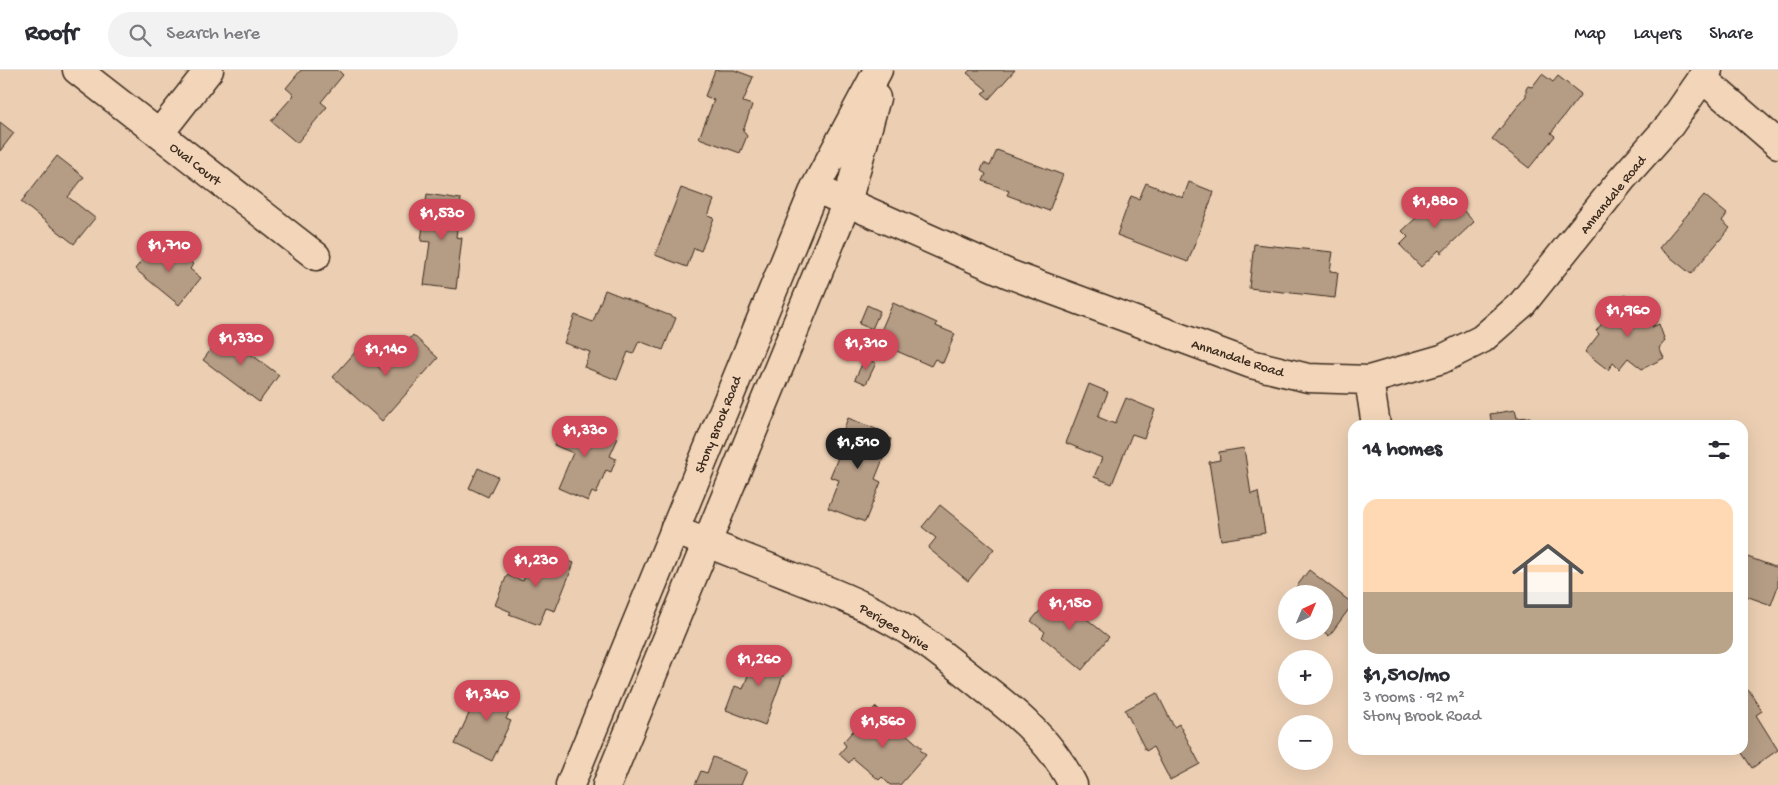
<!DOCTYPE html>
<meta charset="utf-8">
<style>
:root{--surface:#fff;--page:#f2f2f3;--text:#2b2b33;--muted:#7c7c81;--line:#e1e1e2;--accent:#d1495b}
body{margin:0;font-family:"Gochi Hand",sans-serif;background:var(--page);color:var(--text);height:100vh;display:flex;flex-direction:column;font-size:19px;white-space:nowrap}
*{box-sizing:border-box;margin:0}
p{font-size:16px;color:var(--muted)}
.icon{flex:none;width:28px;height:28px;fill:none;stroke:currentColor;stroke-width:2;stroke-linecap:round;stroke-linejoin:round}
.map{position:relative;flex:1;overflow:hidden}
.drawer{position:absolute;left:1348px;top:350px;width:400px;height:335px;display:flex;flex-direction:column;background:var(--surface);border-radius:15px;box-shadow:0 5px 20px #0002}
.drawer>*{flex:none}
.needle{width:32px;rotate:44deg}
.buttons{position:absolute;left:1278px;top:515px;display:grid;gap:10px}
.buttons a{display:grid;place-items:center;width:55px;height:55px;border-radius:50%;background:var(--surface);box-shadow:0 5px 20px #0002;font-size:25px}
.price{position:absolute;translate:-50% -42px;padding:0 11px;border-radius:18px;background:var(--accent);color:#fff;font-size:16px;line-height:32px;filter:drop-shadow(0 1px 2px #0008)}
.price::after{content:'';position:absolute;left:50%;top:30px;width:15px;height:11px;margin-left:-8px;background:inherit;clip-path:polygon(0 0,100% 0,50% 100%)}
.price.on{background:#222;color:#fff}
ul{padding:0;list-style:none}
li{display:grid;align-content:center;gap:10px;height:265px;padding:0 15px}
li span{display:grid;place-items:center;height:155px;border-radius:15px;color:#555}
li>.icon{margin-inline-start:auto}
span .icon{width:90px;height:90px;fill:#fffc;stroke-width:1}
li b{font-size:21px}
h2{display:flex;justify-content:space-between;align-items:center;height:60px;padding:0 15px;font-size:21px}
header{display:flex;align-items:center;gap:30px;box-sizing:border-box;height:70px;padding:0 25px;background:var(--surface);border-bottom:1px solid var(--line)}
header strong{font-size:24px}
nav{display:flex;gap:28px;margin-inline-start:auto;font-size:18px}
.search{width:350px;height:45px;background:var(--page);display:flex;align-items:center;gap:12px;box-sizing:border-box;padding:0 18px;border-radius:28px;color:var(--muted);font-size:19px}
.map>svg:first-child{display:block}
.building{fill:#b49c85;stroke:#3b2a1e}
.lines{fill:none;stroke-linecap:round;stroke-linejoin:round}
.street-casing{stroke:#3b2a1e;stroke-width:31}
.secondary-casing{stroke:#3b2a1e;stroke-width:31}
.street{stroke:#f3d6b9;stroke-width:28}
.secondary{stroke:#f3d6b9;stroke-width:28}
.labels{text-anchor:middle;stroke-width:5;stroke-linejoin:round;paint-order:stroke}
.street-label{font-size:14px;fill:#3b2a1e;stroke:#f3d6b9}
</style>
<header>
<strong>Roofr</strong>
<div class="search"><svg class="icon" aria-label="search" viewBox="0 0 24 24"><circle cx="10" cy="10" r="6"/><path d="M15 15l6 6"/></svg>Search here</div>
<nav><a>Map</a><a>Layers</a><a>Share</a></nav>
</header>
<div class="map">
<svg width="1778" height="715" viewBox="0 0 1778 715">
<rect width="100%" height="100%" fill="#eccfb3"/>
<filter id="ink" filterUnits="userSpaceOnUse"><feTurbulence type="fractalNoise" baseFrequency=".02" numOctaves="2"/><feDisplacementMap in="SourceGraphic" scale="10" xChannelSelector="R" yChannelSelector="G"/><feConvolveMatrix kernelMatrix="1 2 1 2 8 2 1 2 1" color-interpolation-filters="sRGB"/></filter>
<g filter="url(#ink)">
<path class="building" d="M301,0H338L343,5L321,32L327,37L297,73L271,51L294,25L286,18Z
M715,0H734L753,7L743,32L752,35L743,61L747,66L740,83L699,68L714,30L705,26Z
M970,0H1015L989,29L982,23L987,20L967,3Z
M1542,4L1553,12L1558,6L1581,24L1551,63L1555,66L1529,98L1492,69L1526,26V19L1528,16L1532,17Z
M0,52L14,63L0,81Z
M997,80L1063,105L1049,141L1007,125L1009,121L983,111L986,104L981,101L984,93L990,96Z
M57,86L84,107L68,127L95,148L74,174L21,132Z
M1189,112L1214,122L1188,192L1117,165L1131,126L1139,129L1146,113L1183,128Z
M681,118L714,130L708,146L714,148L701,181L694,178L687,197L655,185Z
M1445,121L1474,152L1441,183L1439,180L1421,197L1400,175L1408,167L1402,161Z
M427,124L461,129L456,167L462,168L456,219L424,215L430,172L421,171Z
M1704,125L1727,144L1722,151L1730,158L1691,204L1659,178Z
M156,173L174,188L179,182L193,194L190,199L201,208L179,235L135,199Z
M1254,174L1333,182L1330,201L1338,202L1335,228L1249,218Z
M605,220L676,248L663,280L639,271L633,284L628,282L617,310L584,297L590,282L564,273L575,245L593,252Z
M1625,225L1657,251L1652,257L1659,254L1665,271L1659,278L1664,288L1642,299L1628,288L1619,299L1613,293L1608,300L1585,282L1599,264L1596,261Z
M893,233L937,253L936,256L955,264L943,293L935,289L931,296L876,272Z
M867,235L880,241L872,259L859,254Z
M227,258L248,273L244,279L279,305L259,332L203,290Z
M413,265L438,288L382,351L333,307L358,279L382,300Z
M865,288L876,293L866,314L855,309Z
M1089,314L1108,322L1098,347L1115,354L1126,328L1155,340L1144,368L1132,364L1112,414L1094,407L1102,388L1066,373Z
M1515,340L1517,348L1530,347L1531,355H1492L1490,344Z
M848,348L881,361L880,364L891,369L875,409L881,412L865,452L828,438L839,410L830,407L844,373L839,371Z
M565,350L584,358L586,354L618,368L610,386L616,389L611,402L606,400L596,424L592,422L588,431L558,418L573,383L554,375Z
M1244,378L1251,424L1258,422L1265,463L1221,470L1209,392L1220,390L1219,382Z
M478,398L498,407L488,427L469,418Z
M940,435L994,479L968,511L928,478L936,468L922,457Z
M536,479L574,493L555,541L546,538L539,555L509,544L511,542L495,535L507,505L523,511Z
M1742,485L1778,498V516L1771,535L1746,526L1743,535L1747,539L1742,550Z
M1309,500L1352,533V535L1329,566L1323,561L1324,524H1291Z
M1055,523L1109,567L1082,600L1042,567L1045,562L1031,551Z
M758,578L789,589L765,655L726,640L735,616L743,619Z
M484,611L516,626L506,649L511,651L492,691L455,674Z
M1749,620L1762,641L1756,645L1778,680L1752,698L1740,680H1742V625Z
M1157,623L1174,657L1179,654L1200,694L1170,710L1153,677L1146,681L1125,640Z
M875,637L922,678L920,680L926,685L900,715H890L882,707L879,710L853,688L849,693L839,684L846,676L843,672Z
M713,687L747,701L741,715H695L701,701L707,703Z"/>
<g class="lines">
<defs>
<path id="street" d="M77,0L316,186
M1702,8L1778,74
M159,64L209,0
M815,118L1009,204L1251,294L1308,308L1369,310L1442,289L1482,269L1522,234L1622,109L1670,55L1708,0
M1369,310L1376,355
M674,460C712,475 750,490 788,505C824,519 861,533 895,553C927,571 955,595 984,618C1019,645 1054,675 1073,715"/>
<path id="secondary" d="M570,715L815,118L878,0
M607,715L847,132L876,28"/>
</defs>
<use href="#street" class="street-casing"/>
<use href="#secondary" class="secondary-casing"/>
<use href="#street" class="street"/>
<use href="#secondary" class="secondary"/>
</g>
</g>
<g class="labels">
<g class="street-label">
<text transform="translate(196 93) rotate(38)" y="5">Oval Court</text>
<text transform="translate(1612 124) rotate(-51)" y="5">Annandale Road</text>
<text transform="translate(1238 287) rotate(18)" y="5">Annandale Road</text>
<text transform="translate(717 354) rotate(-68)" y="5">Stony Brook Road</text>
<text transform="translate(895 556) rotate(31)" y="5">Perigee Drive</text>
</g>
</g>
</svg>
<div class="buttons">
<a><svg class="needle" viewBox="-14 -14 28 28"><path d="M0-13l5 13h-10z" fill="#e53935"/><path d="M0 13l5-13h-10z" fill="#7c7c81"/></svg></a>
<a>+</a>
<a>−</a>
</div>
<b class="price" style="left:1435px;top:159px">$1,880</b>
<b class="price" style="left:442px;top:171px">$1,530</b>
<b class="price" style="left:169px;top:203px">$1,710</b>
<b class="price" style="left:1628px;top:268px">$1,960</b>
<b class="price" style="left:241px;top:296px">$1,330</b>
<b class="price" style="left:866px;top:301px">$1,310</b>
<b class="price" style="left:386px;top:307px">$1,140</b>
<b class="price" style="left:585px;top:388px">$1,330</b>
<b class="price on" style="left:858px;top:400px">$1,510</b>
<b class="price" style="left:536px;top:518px">$1,230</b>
<b class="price" style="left:1070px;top:561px">$1,150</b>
<b class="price" style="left:759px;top:617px">$1,260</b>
<b class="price" style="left:487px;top:652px">$1,340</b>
<b class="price" style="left:883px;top:679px">$1,560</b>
<section class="drawer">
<h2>14 homes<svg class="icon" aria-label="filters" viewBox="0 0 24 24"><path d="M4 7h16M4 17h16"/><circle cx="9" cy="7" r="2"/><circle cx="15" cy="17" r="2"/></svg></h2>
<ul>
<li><span style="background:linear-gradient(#ffd9b3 60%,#b9a48a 0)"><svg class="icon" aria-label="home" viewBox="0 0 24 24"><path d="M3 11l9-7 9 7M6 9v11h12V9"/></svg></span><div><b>$1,510/mo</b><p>3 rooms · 92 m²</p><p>Stony Brook Road</p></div></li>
</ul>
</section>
</div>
